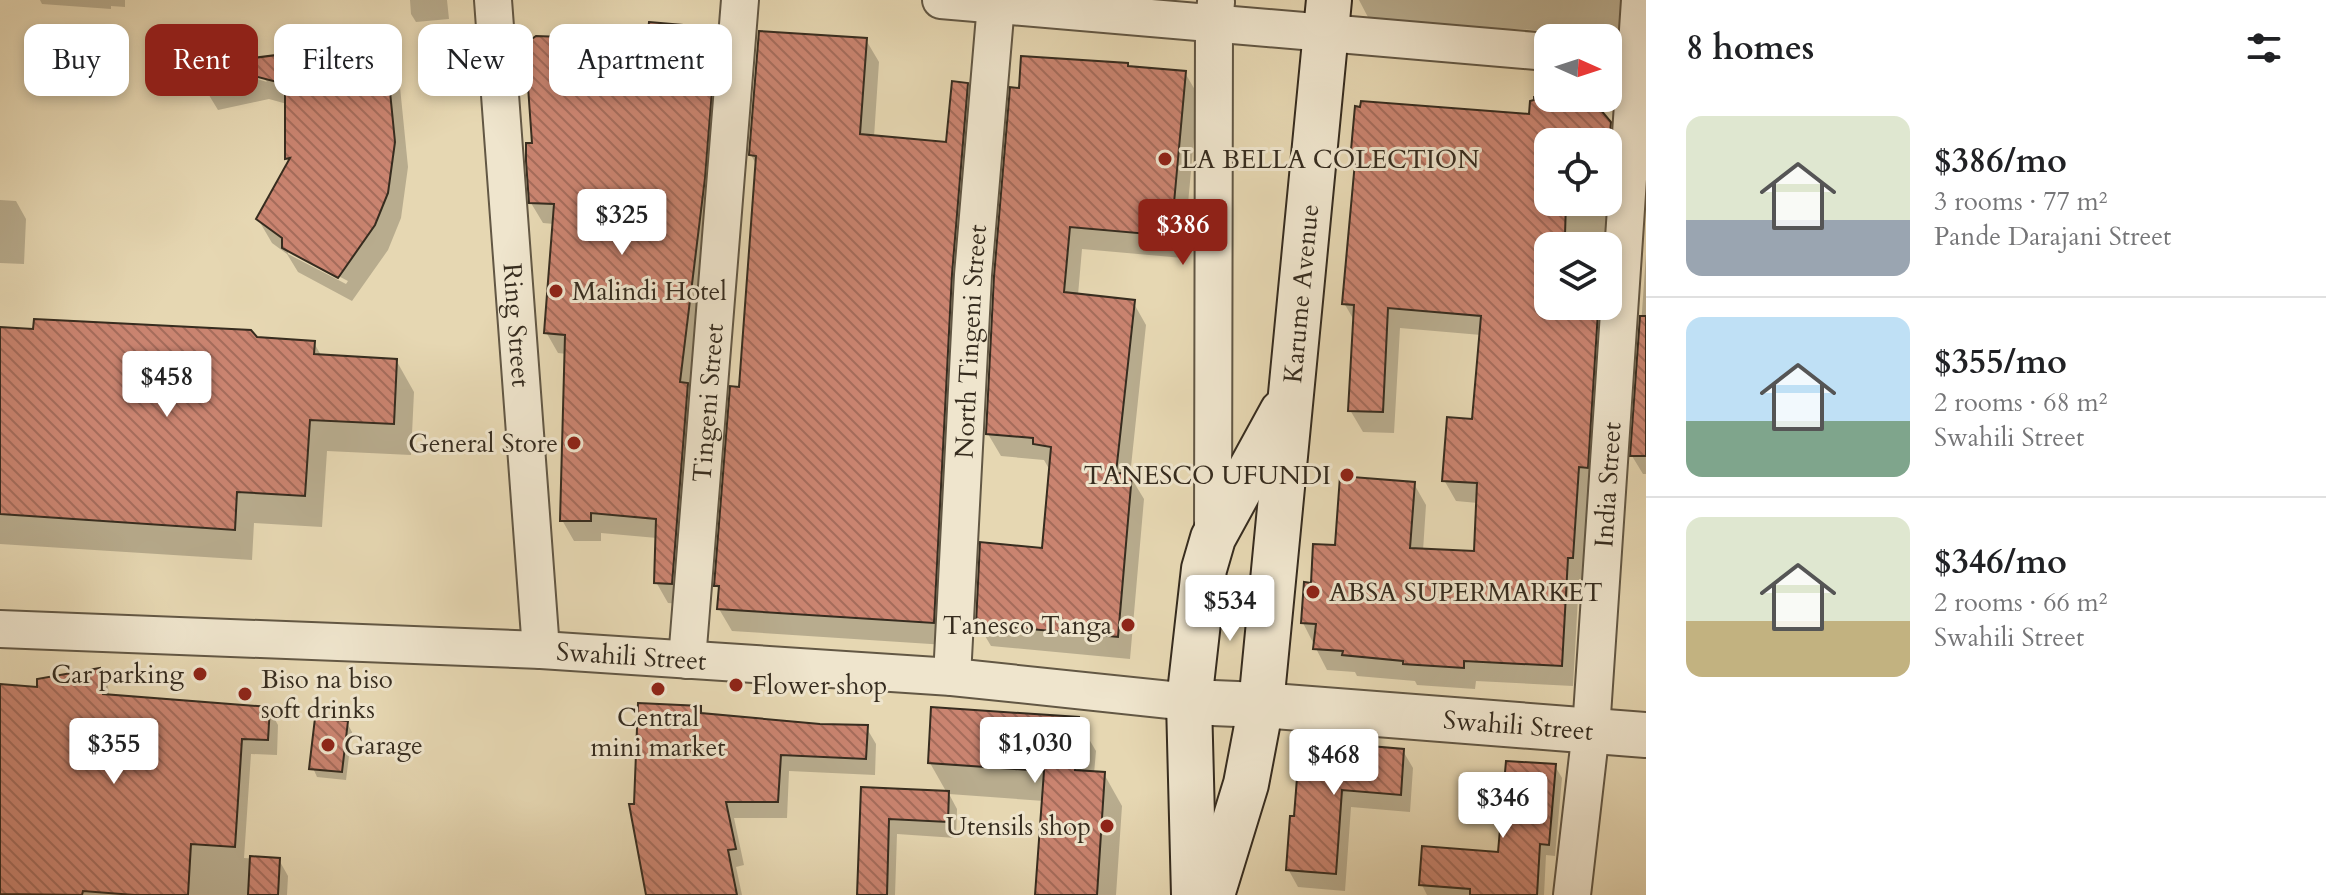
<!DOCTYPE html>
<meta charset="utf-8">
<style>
:root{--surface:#fff;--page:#f6f6f6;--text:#202124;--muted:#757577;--line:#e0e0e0;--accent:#8f2418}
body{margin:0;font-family:Cardo,serif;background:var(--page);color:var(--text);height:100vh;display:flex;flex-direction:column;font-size:30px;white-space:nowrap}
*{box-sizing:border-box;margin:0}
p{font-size:26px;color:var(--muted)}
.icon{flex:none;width:44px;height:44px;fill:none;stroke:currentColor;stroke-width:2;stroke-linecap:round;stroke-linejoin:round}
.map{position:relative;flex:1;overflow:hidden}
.panel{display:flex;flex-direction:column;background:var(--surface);width:680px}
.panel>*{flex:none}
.guide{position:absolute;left:24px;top:24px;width:760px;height:72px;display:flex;gap:16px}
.needle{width:52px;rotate:93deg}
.fabs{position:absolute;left:1534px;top:24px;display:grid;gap:16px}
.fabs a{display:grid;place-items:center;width:88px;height:88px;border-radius:16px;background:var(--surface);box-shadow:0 4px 12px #0003;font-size:40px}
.price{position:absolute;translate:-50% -68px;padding:0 18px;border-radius:8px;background:#fff;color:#222;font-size:26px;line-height:52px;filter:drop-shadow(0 2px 4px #0008)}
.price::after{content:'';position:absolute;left:50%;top:48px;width:24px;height:18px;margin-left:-12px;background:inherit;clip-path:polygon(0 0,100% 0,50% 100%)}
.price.current{background:var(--accent);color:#fff}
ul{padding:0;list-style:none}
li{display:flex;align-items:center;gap:24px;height:200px;padding:0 40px}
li+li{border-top:2px solid var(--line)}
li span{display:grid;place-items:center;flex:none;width:224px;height:160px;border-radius:16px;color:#555}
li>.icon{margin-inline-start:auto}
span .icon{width:96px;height:96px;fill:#fffc;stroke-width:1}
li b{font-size:34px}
h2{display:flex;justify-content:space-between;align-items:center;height:96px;padding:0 40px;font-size:34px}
.chip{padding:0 28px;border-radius:16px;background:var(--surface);box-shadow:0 4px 12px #0003;font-size:28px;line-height:72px}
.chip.current{background:var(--accent);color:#fff}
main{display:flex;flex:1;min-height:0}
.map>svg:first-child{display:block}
.shadow{fill:#0003;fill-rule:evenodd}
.building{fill:url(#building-back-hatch);stroke:#362c1f;stroke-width:2}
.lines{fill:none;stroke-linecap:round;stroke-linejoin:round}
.minor-casing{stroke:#625744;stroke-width:40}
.tertiary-casing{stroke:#625744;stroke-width:48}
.secondary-casing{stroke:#362c1f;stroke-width:48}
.minor{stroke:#efe5cd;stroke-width:36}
.tertiary{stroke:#efe5cd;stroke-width:44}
.secondary{stroke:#efe5cd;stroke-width:44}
.poi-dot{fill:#8f2418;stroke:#efe5cd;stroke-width:3}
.labels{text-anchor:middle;stroke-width:6;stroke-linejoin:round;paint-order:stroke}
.poi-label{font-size:26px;fill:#362c1f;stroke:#efe5cd;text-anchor:start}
.street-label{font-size:26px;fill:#362c1f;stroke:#efe5cd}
</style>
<main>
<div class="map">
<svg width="1646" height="895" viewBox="0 0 1646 895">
<defs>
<pattern id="building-back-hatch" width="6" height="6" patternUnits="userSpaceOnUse" patternTransform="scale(2)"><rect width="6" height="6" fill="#ca8470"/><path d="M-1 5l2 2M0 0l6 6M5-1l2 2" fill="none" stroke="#a56c5b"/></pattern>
</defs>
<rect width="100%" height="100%" fill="#e6d7b2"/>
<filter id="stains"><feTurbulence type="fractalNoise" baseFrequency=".0025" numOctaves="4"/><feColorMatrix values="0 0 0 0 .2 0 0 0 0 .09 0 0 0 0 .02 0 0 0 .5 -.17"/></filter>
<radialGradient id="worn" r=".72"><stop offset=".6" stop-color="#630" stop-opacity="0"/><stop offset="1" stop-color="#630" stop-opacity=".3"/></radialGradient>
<path class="shadow" d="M40,0H125V7L111,6V9L42,4Z
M410,0H447L449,19L416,22L411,14Z
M1359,0H1630L1628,35L1512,29V33L1370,21Z
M715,30L727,50L683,604L668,603L656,582L657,538L601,533V541H574L562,520L567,354L558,353L546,332L554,224L543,223L531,203L534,145L649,42Z
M866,40L879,62L874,137L948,144L967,85L980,107L946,645L732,631L719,609L721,593L716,585L741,389L757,166L751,155Z
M384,43L398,67L408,167L401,218L388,250L352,301L298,272L287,254L272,243L258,219L289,163L287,159V104L269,99L218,110L204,87L216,69L213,65ZM244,75L262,76L267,82ZM288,250L348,281L346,284L288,254Z
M1129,68L1185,73L1198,95L1183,258L1082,249L1078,295L1133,302L1146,325L1130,476L1144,499L1130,659L991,646L978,624L1044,550L1051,467H1048L1044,460L1001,456L988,434L1021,90Z
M1536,99L1593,104L1609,123L1622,145L1599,489L1590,488L1584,579H1579L1573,686L1476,681L1475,689L1417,685L1415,681L1357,676L1355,672L1327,670L1303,623L1306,584L1313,585L1315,546L1336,547L1342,478L1414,484L1426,505L1423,551L1476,553L1478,503L1456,501L1444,480L1449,419L1474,421L1481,335L1400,328L1394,433L1363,432L1350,410L1355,322L1344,303L1358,157L1353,149L1356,108L1362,109V104L1531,117V103L1536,102ZM1548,142H1608V202H1548ZM1548,246H1608V306H1548Z
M0,200L16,201L26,219L24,264L0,263Z
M1646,254V474H1643L1632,456Z
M0,329L314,343L322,357L396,360L414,392L411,455L327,451L322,527L254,523L252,560L0,544Z
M99,670L108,686L109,697L269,709L278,725L277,755L251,754L244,858L279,860L288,876L287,895H0V684L39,688Z
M700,707L704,715L820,726L866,727L876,744L875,775L789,771L787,818H734L744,865L736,867L742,895H648L636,805Z
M1077,719L1096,751L1094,774H1104L1122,806L1116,895H1037L1044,801L949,794L957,809L956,838L897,834L895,895H859L863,789L947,793L930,763Z
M347,723L352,732L346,780L317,777L313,768Z
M1403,751L1413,768L1410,812L1351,807L1345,891L1298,887L1288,869L1292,818Z
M1555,766L1562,778L1555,856L1546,855L1544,895H1427L1422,885L1500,854Z"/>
<path class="building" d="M649,22L717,28L705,178L680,382L688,383L672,584L654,583L656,519L591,513V521H560L565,335L544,333L554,204L529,203L526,161V143H532L525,44L536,36L647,40Z
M759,31L867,38L860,134L946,142L952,81L968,83L952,274L934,623L717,609L719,586H714L730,386L739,387L756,156L749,155Z
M385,41L395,142L388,193L375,225L338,278L282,248V238L256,219L290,158L285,159V84L254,76L202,87L216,66L210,63L218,62L231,42L253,58Z
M1021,56L1128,63V66L1186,71L1171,236L1070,227L1064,292L1135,300L1116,473L1132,474L1118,637L976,624L980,542L1042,548L1051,447L1033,444V438L986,434L994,276L1010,87L1019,88Z
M1534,97L1594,102L1611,122L1609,142H1548V202H1566L1565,235L1548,236V308L1598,312L1588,468L1579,467L1573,558H1568L1562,666L1464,661V668L1403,664V661L1342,655L1343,651L1313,649L1316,624L1301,623L1304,582L1311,583L1313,544L1335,545L1340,476L1415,482L1410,548L1474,551L1477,483L1442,481L1447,417L1472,419L1481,316L1388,308L1383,412L1348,411L1354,305L1342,304L1356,151L1351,150L1355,106L1360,107L1361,101L1529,114L1530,101L1534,100Z
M1640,316H1646V456H1630Z
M34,319L251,330L257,337L315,341L314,354L397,359L394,424L310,420L305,496L237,492L235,530L0,514V327L33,329Z
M100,668L103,694L270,707L268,740L242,739L235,847L191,844L188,895H134L83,891L82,895L0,894V684L37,687V679Z
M638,703L701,706V713L820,724L868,725L866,759L781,755L778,802H726L736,849L728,850L737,895H646L629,804H634Z
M931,707L1079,717L1075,770L1105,772L1097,895H1035L1044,771L928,763Z
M315,718L348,721L342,772L309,769Z
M1300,740L1404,749L1401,795L1342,790L1336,874L1286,870L1290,816H1294Z
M1506,761L1556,764L1549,845L1540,844L1537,895H1470V889L1419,885L1422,846L1498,852Z
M861,787L949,791L948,822L889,819L887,895H857Z
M250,856L280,858L278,895H248Z"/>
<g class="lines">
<defs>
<g id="minor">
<path id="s1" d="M493,0L541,650"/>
<path d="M941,0L1548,52"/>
<path d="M1213,538L1214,23L1216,2"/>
<path id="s2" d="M0,629L541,650L952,677L1189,702"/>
<path id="s3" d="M687,660L740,0"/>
<path id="s4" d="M952,677L973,275L996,4"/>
<path id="s5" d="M1572,895L1591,730L1640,0"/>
</g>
<g id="tertiary">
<path id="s6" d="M1189,702L1261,705L1646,735"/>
</g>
<g id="secondary">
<path d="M1194,895L1189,702L1204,569L1213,538L1282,412"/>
<path id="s7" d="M1212,895L1246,784L1261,705L1329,0"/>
</g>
</defs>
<use href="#minor" class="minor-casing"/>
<use href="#tertiary" class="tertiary-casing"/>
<use href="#secondary" class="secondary-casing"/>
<use href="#minor" class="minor"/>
<use href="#tertiary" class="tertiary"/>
<use href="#secondary" class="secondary"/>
</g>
<g class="poi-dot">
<circle cx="1165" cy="159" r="8"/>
<circle cx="556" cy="291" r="8"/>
<circle cx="574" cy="443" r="8"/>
<circle cx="1347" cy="475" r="8"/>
<circle cx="1313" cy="592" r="8"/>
<circle cx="1128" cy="625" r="8"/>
<circle cx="200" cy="674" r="8"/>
<circle cx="736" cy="685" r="8"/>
<circle cx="658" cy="689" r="8"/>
<circle cx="245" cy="694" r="8"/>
<circle cx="328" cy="745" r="8"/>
<circle cx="1107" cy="826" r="8"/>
</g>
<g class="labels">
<g class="poi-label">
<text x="1181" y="168">LA BELLA COLECTION</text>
<text x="572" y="300">Malindi Hotel</text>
<text x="558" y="452" text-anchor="end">General Store</text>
<text x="1331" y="484" text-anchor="end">TANESCO UFUNDI</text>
<text x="1329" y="601">ABSA SUPERMARKET</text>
<text x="1112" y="634" text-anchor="end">Tanesco Tanga</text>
<text x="184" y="683" text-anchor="end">Car parking</text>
<text x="261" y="688">Biso na biso<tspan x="261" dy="30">soft drinks</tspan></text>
<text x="752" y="694">Flower shop</text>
<text x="658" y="726" text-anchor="middle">Central<tspan x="658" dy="30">mini market</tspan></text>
<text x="344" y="754">Garage</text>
<text x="1091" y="835" text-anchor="end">Utensils shop</text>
</g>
<g class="street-label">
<text dy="9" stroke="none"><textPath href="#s7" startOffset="610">Karume Avenue</textPath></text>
<text dy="9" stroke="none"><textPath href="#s1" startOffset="326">Ring Street</textPath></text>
<text dy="9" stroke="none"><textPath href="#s4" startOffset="336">North Tingeni Street</textPath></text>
<text dy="9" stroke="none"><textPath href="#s3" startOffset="258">Tingeni Street</textPath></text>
<text dy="9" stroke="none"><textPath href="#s5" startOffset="412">India Street</textPath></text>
<text dy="9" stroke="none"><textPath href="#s2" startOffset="632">Swahili Street</textPath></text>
<text dy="9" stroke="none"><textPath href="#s6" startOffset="330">Swahili Street</textPath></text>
</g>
</g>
<rect width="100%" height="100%" filter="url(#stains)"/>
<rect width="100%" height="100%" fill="url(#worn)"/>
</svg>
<div class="fabs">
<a><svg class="needle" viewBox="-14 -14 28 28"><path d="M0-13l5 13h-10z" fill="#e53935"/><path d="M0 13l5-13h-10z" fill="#757577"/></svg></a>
<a><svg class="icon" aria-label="locate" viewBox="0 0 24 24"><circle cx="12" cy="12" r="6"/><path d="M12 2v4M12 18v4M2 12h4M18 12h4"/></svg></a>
<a><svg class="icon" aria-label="layers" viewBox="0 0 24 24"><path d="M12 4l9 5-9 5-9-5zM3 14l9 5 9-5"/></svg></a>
</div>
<b class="price" style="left:622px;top:257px">$325</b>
<b class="price current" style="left:1183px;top:267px">$386</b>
<b class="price" style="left:167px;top:419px">$458</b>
<b class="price" style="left:1230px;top:643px">$534</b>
<b class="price" style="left:1035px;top:785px">$1,030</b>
<b class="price" style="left:114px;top:786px">$355</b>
<b class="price" style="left:1334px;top:797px">$468</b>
<b class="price" style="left:1503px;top:840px">$346</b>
<div class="guide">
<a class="chip">Buy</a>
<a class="chip current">Rent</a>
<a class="chip">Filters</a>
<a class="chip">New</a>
<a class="chip">Apartment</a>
</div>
</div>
<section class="panel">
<h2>8 homes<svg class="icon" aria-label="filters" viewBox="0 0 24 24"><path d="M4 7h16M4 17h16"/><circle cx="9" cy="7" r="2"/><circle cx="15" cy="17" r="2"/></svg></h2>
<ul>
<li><span style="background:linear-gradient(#dfe7d0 65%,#9aa5b1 0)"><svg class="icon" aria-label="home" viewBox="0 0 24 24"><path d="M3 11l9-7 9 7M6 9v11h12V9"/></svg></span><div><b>$386/mo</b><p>3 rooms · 77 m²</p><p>Pande Darajani Street</p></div></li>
<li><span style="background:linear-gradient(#bfe0f5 65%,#7fa58c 0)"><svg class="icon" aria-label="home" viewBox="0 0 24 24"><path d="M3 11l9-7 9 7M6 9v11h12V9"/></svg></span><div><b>$355/mo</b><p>2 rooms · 68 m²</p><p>Swahili Street</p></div></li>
<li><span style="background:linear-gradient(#dfe7d0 65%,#c2b280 0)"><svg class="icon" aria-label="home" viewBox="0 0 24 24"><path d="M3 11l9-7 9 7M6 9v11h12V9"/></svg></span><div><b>$346/mo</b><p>2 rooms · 66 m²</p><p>Swahili Street</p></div></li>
</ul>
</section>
</main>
